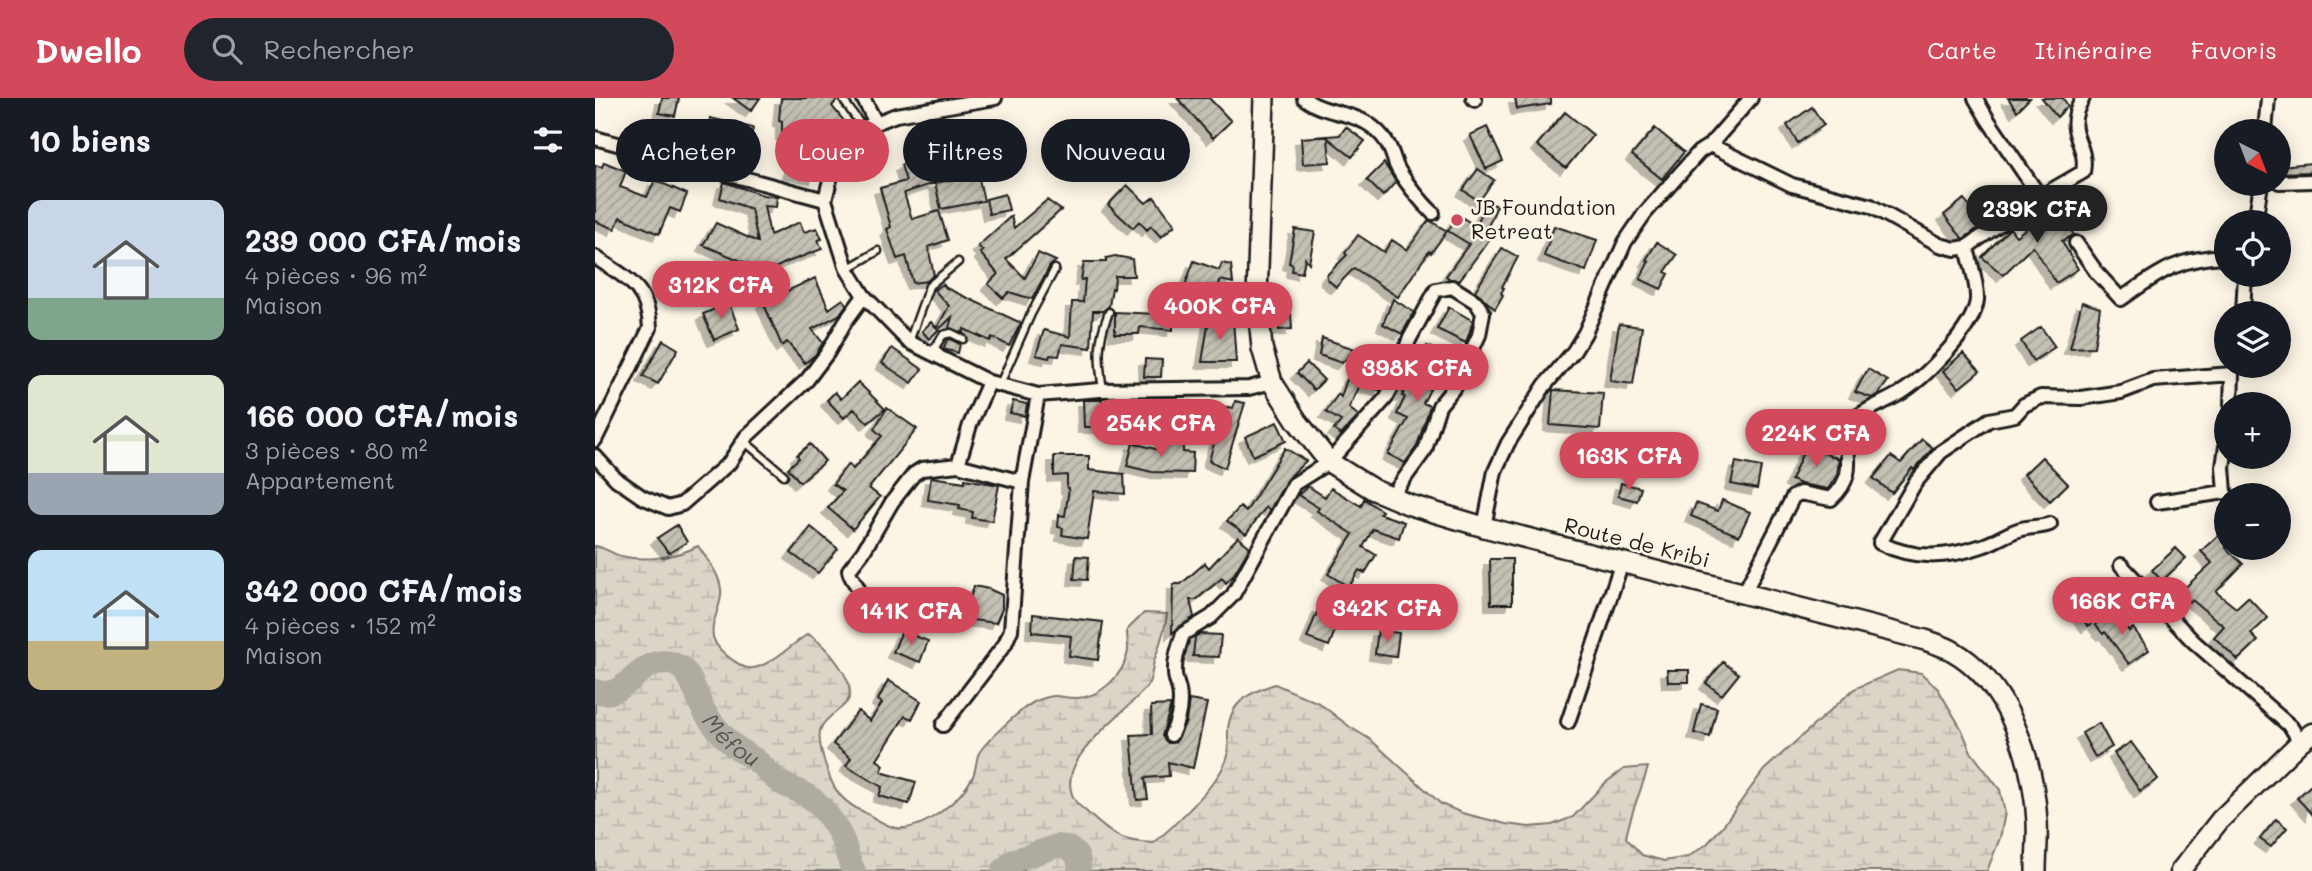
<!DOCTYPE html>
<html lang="fr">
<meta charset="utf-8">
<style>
:root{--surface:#171b24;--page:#20242c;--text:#f1f3f6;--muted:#9ea1a6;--accent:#d1495b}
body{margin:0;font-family:Mali,sans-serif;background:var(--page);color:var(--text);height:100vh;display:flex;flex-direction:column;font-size:26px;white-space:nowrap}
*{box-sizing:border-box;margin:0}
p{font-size:23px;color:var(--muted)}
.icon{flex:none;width:38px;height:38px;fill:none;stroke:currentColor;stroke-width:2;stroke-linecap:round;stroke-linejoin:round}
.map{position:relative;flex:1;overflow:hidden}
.side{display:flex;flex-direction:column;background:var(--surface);width:595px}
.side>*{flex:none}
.hud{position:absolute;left:21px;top:21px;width:665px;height:63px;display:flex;gap:14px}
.needle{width:46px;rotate:138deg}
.fabs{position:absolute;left:1619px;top:21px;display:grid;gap:14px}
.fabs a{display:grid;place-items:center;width:77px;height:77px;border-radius:50%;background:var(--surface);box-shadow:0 4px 18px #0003;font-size:35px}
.price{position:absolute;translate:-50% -60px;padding:0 16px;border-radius:24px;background:var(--accent);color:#fff;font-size:23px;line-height:46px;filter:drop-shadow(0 2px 4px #0008)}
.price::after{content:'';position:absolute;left:50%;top:42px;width:21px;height:16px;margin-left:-10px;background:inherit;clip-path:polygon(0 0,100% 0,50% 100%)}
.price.selected{background:#222;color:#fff}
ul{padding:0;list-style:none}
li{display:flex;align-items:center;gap:21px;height:175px;padding:0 28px}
li span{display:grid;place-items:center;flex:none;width:196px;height:140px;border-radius:14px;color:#555}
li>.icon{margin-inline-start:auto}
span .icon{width:84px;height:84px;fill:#fffc;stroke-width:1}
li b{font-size:30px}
h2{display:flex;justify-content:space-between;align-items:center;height:84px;padding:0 28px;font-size:30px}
.pill{padding:0 24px;border-radius:32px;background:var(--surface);box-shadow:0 4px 18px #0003;font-size:24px;line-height:63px}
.pill.selected{background:var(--accent);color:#fff}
header{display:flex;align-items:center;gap:42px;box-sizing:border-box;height:98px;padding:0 35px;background:var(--accent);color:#fff}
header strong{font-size:33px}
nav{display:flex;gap:38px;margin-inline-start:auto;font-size:24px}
.search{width:490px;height:63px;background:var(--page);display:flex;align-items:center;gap:18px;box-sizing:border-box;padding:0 24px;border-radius:38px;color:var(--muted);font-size:26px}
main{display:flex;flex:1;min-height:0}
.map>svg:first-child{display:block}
.wetland{fill:url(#wetland-marsh);stroke:#7c7872;stroke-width:2}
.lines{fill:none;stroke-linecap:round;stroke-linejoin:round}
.river{stroke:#b0aba1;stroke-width:24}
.building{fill:url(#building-hatch);stroke:#1c1c1c;stroke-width:2;filter:url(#shadow)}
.lane-casing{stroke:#1c1c1c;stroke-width:11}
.street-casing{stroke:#1c1c1c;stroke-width:18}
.secondary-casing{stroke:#1c1c1c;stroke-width:23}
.primary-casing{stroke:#1c1c1c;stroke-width:24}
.lane{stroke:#fcf5e5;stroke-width:6}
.street{stroke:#fcf5e5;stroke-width:12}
.secondary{stroke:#fcf5e5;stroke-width:18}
.primary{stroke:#fcf5e5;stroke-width:19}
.poi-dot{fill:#d1495b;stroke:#fcf5e5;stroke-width:2.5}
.labels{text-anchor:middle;stroke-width:5;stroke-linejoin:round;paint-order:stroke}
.poi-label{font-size:21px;fill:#1c1c1c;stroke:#fcf5e5;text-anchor:start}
.street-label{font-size:21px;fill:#1c1c1c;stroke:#fcf5e5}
.water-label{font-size:23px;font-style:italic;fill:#575551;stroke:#fcf5e5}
</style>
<header>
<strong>Dwello</strong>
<div class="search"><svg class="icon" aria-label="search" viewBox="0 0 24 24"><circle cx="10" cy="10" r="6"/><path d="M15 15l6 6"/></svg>Rechercher</div>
<nav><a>Carte</a><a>Itinéraire</a><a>Favoris</a></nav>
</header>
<main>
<section class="side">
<h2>10 biens<svg class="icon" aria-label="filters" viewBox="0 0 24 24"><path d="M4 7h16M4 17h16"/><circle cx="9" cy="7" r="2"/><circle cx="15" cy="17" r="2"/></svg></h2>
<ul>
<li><span style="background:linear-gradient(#c9d6e8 70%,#7fa58c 0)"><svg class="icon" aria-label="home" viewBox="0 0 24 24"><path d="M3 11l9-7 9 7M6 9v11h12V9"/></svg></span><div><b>239 000 CFA/mois</b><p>4 pièces · 96 m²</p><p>Maison</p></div></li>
<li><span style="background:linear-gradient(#dfe7d0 70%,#9aa5b1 0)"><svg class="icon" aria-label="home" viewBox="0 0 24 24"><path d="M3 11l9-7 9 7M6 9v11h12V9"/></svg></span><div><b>166 000 CFA/mois</b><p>3 pièces · 80 m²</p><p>Appartement</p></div></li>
<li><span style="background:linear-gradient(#bfe0f5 65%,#c2b280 0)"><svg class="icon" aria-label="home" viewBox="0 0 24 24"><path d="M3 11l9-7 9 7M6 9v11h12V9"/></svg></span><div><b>342 000 CFA/mois</b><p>4 pièces · 152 m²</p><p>Maison</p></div></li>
</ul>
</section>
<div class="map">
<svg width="1717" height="773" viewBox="0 0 1717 773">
<defs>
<pattern id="wetland-marsh" width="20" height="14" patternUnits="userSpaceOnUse" patternTransform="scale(1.75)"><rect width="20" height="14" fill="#dbd5c8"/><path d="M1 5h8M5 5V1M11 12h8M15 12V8" fill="none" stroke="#bbb6ab"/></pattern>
<pattern id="building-hatch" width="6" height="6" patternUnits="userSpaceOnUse" patternTransform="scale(1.75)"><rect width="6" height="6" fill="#c4c0b3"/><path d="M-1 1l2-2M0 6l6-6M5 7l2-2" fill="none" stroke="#a8a499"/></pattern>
<filter id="shadow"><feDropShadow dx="-6" dy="6" stdDeviation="0" flood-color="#0004"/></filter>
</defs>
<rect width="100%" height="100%" fill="#fcf5e5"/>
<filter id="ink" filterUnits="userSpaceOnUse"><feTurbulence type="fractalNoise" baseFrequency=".0143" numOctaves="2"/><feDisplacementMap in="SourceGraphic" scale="14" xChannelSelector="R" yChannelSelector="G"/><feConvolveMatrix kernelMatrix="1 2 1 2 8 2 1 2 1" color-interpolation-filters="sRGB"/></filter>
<g filter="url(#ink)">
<path class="wetland" d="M0,448C9,449 17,456 26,458C50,464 82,459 103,448C112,461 124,475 126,491C128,508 115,522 118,539C121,550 130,557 139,563C143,565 149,570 153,570C170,573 198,545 213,536C229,545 265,585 252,604C245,613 230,619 226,630C220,643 235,684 243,695C250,703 259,710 269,714C278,719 292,729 302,730C329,733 367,701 378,678C381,671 381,664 383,657C389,644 428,609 441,603C464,594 461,600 482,600C506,599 529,577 533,553C533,546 532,538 532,532L549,515L572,516C570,533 565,546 559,563C557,571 557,582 552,588C532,616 453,663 481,704C484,708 490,712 493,715C516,737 527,744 559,745C580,727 612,696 626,673C638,651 632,653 633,632C635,603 656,594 680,586L724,605L755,629L776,642L846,706L867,715L911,726L934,729L957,727L978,719L1010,685L1029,671L1053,669C1046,694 1035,715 1031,740L1047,757L1069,763L1093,759L1112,746L1127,729L1169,672L1259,591L1303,572L1326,575L1343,591L1367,632L1376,654L1405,692L1410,715L1405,740L1392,773H0Z"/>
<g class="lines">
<g class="river">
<path id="s1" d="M0,593C31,605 43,558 75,565C100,570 99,602 113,619C120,629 129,639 138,647C146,654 156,658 164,665C171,671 176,678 183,683C195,691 211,694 221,704C232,715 242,729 248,743C252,753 253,763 259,773"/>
<path d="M408,773L418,763L462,748C478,748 486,758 484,773"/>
</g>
</g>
<path class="building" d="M67,0H84L80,18L64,15Z
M138,0H165L156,13Z
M186,0H244L237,8L253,28L238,43L227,58L221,79L193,74L204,46L198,45L187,36V23L184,22Z
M582,0H614L636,23L618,40Z
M920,0H956V6L922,11Z
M1413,0H1435L1422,13Z
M1447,0H1468L1473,8L1462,19Z
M1217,9L1229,27L1203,45L1192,27Z
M970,14L998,37L971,70L942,47Z
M115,20L158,30L153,52L110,41Z
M751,29L770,43L757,59L733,40L735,64L708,66L706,40L745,37Z
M892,29L908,63L891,71L875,37Z
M1060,30L1089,54L1067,81L1037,57Z
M423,34L432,48L412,59L405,45Z
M108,42L118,45L116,55L106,52Z
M331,59L339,85L309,95L317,121L344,113L353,142L333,149L339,177L332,183L318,185L311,158L302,161L292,131L296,129L285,90L311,83L306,67Z
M9,64L31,73L25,89L52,99L60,82L92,96L85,114L75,110L64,136L25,119L20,131L0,123V67L7,69Z
M789,65L801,84L788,98L772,82Z
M1717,65V74L1684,75V68Z
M883,71L899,82L884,103L868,92Z
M383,77L389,103L346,111L340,85Z
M129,84L168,97L182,99L181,109L169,108L175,137L205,124L209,134L222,130L227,141L223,142L227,151L190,165L160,180L154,166L108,147L121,125L163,144L156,111L125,100Z
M532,87L551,105L559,99L580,127L566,139L556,128L552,132L544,123L538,130L513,107Z
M410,96L414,112L394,116L391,101Z
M1369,101L1389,126L1368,141L1349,117Z
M452,102L466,112L411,161L430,180L443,155L461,163L455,168L437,201L414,194L408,200L393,186L403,176L385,155L388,153L383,148L416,118L419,130Z
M892,103L902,108L890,135L896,139L864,183L855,181L851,178L874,146L853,133L863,117L881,128Z
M1457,103L1479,137L1467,143L1483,171L1461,185L1440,151L1437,149L1408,177L1387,159L1415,130L1421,138L1447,118L1443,113Z
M834,122L852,133L836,155L834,153L803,199L759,170L741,189L732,181V177L752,157L750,155L763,137L789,154L797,142L812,152Z
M959,128L1002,142L991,173L949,158Z
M700,131L720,134L714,165L710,160L707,175L697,173L698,167L694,165Z
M1062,144L1082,157L1070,174L1074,176L1066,191L1045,181L1054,163L1051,162Z
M907,150L923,159L907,189L909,190L906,195L908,197L900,211L880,193Z
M520,158L537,161L539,178H520L519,191L517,190L514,208L508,213H498L496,250L467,246L464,258L455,257L454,260L441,257L449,232L475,239L477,204H488L490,181L486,182L489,164H511V160Z
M599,163L624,172L627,165L636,167L638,185L625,182L624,188L617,187L607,213L573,210L575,196L586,198Z
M220,180L234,211L248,201L252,206L244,217L217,231L228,245L220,257L210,265L192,244L187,248L168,204Z
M348,186L351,190L426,225L414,248L397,239L395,243L369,231L368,235L354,230L357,219L334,241L327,233L336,224L342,230L354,208L339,192Z
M798,201L819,214L807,236L788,226Z
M1487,204L1505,210L1499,249L1475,250Z
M134,205L144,231L119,242L108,216Z
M854,209L878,223L871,245L842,231Z
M564,211L578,212V232L545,229L544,236H520V214L563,216Z
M696,216L697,231L684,232L683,217Z
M614,221H638L641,264H607Z
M1024,226L1047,229L1038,286L1015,283Z
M1446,229L1460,249L1438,263L1426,243Z
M727,240L760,251L747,265L724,257Z
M355,241L365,246L363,255L348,251L352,242Z
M68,242L83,251L63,286L48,278Z
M832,248L852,258L828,305L835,308L822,348L810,365L793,356L813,321L802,316L810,299L807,298Z
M297,250L327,271L317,285L287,265Z
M770,255L797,263L785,292L765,287L754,310L764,318L746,337L739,332L746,323L731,314L743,296L746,299L751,284Z
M1368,255L1385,273L1364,290L1348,273Z
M550,261L567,262L566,279H549Z
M712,265L729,282L719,292L702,275Z
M1273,271L1293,283L1283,297L1277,300L1260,294Z
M263,284L290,311L273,325L259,311L249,320L232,302L240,294L246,301Z
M958,292L1008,295L1005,331L955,327Z
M532,300H547L546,308H568V328H539V313L532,312Z
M488,302H507V329H489Z
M418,303L432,306L430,318L415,315Z
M593,303L638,310L640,303L650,305L630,370L614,363L624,328L590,323Z
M292,310L322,331L274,390L285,399L258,431L233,410L248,393L238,386L253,366L258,371L287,338L279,331Z
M682,324L691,343L658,358L650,339Z
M1327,341L1338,350L1319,372L1317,370L1297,395L1278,380L1296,358L1306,365Z
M569,344L588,345V354L598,355L597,375L557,374L532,368L538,345L568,353Z
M215,346L230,363L205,384L193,370L204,360L202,357Z
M1211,347L1244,361L1242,377L1233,391L1206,386L1196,382Z
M690,350L711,363L692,381L675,412L671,409L651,436L632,423L645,409L651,414Z
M459,358H494V372L529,376L530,396L499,393L492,441L467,437L468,430L463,429L464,417L470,418L474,390H472V377L459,378Z
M1447,359L1473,386L1455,403L1429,376Z
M1141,364L1166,369L1162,391L1136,386Z
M336,379L370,384V381L404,387L397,423L377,420L378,414L364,411L365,407L333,402Z
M1026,385L1046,390L1042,403L1023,398Z
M713,388L730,399L736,390L766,408L769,401L787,413L785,416L809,424L804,440L778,431L768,449L781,457L770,475L764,472L754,489L733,476L758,436L722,413L724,410L703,397Z
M1127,402L1155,414L1144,438L1096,418L1101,405L1123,413Z
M82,427L92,444L74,455L62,440Z
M216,429L243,451L223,475L196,455Z
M1631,430V450L1648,466L1621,494L1641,510L1653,499L1673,520L1656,536L1663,543L1643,562L1619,539L1629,528L1597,502L1594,504L1585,494L1617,465L1606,453Z
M643,439L655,449L638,478L631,485L627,480L601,502H595L599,519L577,535L578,486H586L610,465L614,470Z
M1581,450L1591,460L1567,483L1557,472Z
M481,458L494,459L492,482L479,481Z
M895,461H917V506H896Z
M379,488L394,491L407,497V511L401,525L368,521Z
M1488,505L1502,521L1493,528L1480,512Z
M724,509L746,517L734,548L712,540Z
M1517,512L1534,533L1538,530L1554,552L1534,566L1510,534L1508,536L1500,526Z
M438,516L508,524L503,562L474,558L476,538L437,534Z
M783,532L804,535L801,559L780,556Z
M307,533L333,543L325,564L298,554Z
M605,536L626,537L624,559L598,558L600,539Z
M1128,564L1144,576L1127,597L1111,585Z
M1072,572H1094V584H1073Z
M293,582L326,603L317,621L310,618L282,662L289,667L286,674L321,684L314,706L284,698L287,689L251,668L256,660L238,646L263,613L275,623L287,605L283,602Z
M594,602L612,605L598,670L573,664L574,678L550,680L553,701L542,702L536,637L557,636L556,608L576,607L567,638L573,645L580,644L591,624Z
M1106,606L1122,610L1115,639L1099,635Z
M1504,625L1517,649L1500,659L1487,635Z
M1536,644L1563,681L1545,693L1519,655Z
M1717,686V716L1702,700Z
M1681,721L1692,730L1676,749L1665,741Z"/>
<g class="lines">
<defs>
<path id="lane" d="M249,3L268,30
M252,171L283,153
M314,244L334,188L363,164
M345,256L340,249L348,237L356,235L368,241
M405,286L436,216L460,171
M508,292C503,261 502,244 514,214
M149,343L189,377"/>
<path id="street" d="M268,0L281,25
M400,0L301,17L268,30L250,50L238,70L230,102L252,171L269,198L314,244L394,284L443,297L505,292L654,290L677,284
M709,0C729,17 759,13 779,30C793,42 796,51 801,67C806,79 828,106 838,115
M878,0L880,2
M1380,0L1393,22L1445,99
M1670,33L1673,0
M0,40L230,102
M1115,47L1156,0
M1684,84L1717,83
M1660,124L1666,86
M1481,145L1502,175L1526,201C1565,174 1582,160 1631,158
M0,159C32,181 53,188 55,230L0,342
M1648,215L1650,177
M1636,306L1637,276
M0,358L21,381L47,399L73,410L87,406L134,365L151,339L212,282L233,254L250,224L269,198
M363,367L375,327L394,284
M1562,404L1630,394L1628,369L1631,348
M1455,426C1445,430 1434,428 1423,432C1411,436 1400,444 1387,448C1352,460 1319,462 1285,445L1320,385L1346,354L1394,322L1420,317L1429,307L1446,299L1486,300L1526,294L1558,282L1637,276L1639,268
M889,429L900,373L913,345L950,287L979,253L990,235L1030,144L1050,115L1104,54L1115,47L1197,87L1276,108L1345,147L1360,151L1372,149L1436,104L1488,74C1494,43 1466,36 1488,0
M1526,467L1598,543L1696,629L1705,644
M1149,495L1198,399L1205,395L1236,401C1268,372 1243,349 1256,323C1271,311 1288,305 1304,296C1329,281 1379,231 1382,202C1383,186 1375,165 1372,149
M269,525C265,514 266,505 264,494C263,486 255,481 254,472L268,454L297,404L319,376L327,371L363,367L427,384
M973,624L1027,464
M348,627L410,546L416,532L427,384L443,297
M576,637C583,623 587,608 584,592C583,587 580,581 580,575C579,562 584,548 588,536L616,519L638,497L699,386L734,364L791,300L798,287L814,242L841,192L857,189L881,204L888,215L884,237L861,287L844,308L830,352L796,399"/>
<path id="secondary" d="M1585,773L1625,722L1705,644L1717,635"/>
<path id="primary" d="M669,0L662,199L667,250L677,284L702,323L734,364L779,392L815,407L889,429L1330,542C1339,545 1348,548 1356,552C1413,583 1439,663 1442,724C1443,740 1441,757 1441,773"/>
</defs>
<use href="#lane" class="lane-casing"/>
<use href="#street" class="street-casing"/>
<use href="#secondary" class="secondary-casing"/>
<use href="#primary" class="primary-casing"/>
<use href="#lane" class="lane"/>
<use href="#street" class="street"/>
<use href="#secondary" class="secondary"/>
<use href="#primary" class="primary"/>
</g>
</g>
<circle class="poi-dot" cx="862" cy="122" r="7"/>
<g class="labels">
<g class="poi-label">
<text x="876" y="117">JB Foundation<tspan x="876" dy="24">Retreat</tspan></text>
</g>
<g class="street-label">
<text transform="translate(1042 445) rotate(14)" y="7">Route de Kribi</text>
</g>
<g class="water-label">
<text dy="8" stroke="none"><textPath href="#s1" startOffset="186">Méfou</textPath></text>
</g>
</g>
</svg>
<div class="fabs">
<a><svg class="needle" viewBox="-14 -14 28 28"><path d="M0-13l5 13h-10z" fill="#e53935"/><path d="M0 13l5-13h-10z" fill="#9ea1a6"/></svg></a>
<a><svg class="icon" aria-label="locate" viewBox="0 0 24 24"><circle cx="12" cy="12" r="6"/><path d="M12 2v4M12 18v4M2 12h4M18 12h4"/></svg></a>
<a><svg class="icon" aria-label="layers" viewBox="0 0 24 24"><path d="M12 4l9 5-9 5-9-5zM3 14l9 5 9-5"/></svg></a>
<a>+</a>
<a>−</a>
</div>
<b class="price selected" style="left:1442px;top:147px">239K CFA</b>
<b class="price" style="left:126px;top:223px">312K CFA</b>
<b class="price" style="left:625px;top:244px">400K CFA</b>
<b class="price" style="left:822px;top:306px">398K CFA</b>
<b class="price" style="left:566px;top:361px">254K CFA</b>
<b class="price" style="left:1221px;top:371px">224K CFA</b>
<b class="price" style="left:1034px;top:394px">163K CFA</b>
<b class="price" style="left:1527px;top:539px">166K CFA</b>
<b class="price" style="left:792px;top:546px">342K CFA</b>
<b class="price" style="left:316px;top:549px">141K CFA</b>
<div class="hud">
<a class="pill">Acheter</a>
<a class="pill selected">Louer</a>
<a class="pill">Filtres</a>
<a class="pill">Nouveau</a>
</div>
</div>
</main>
